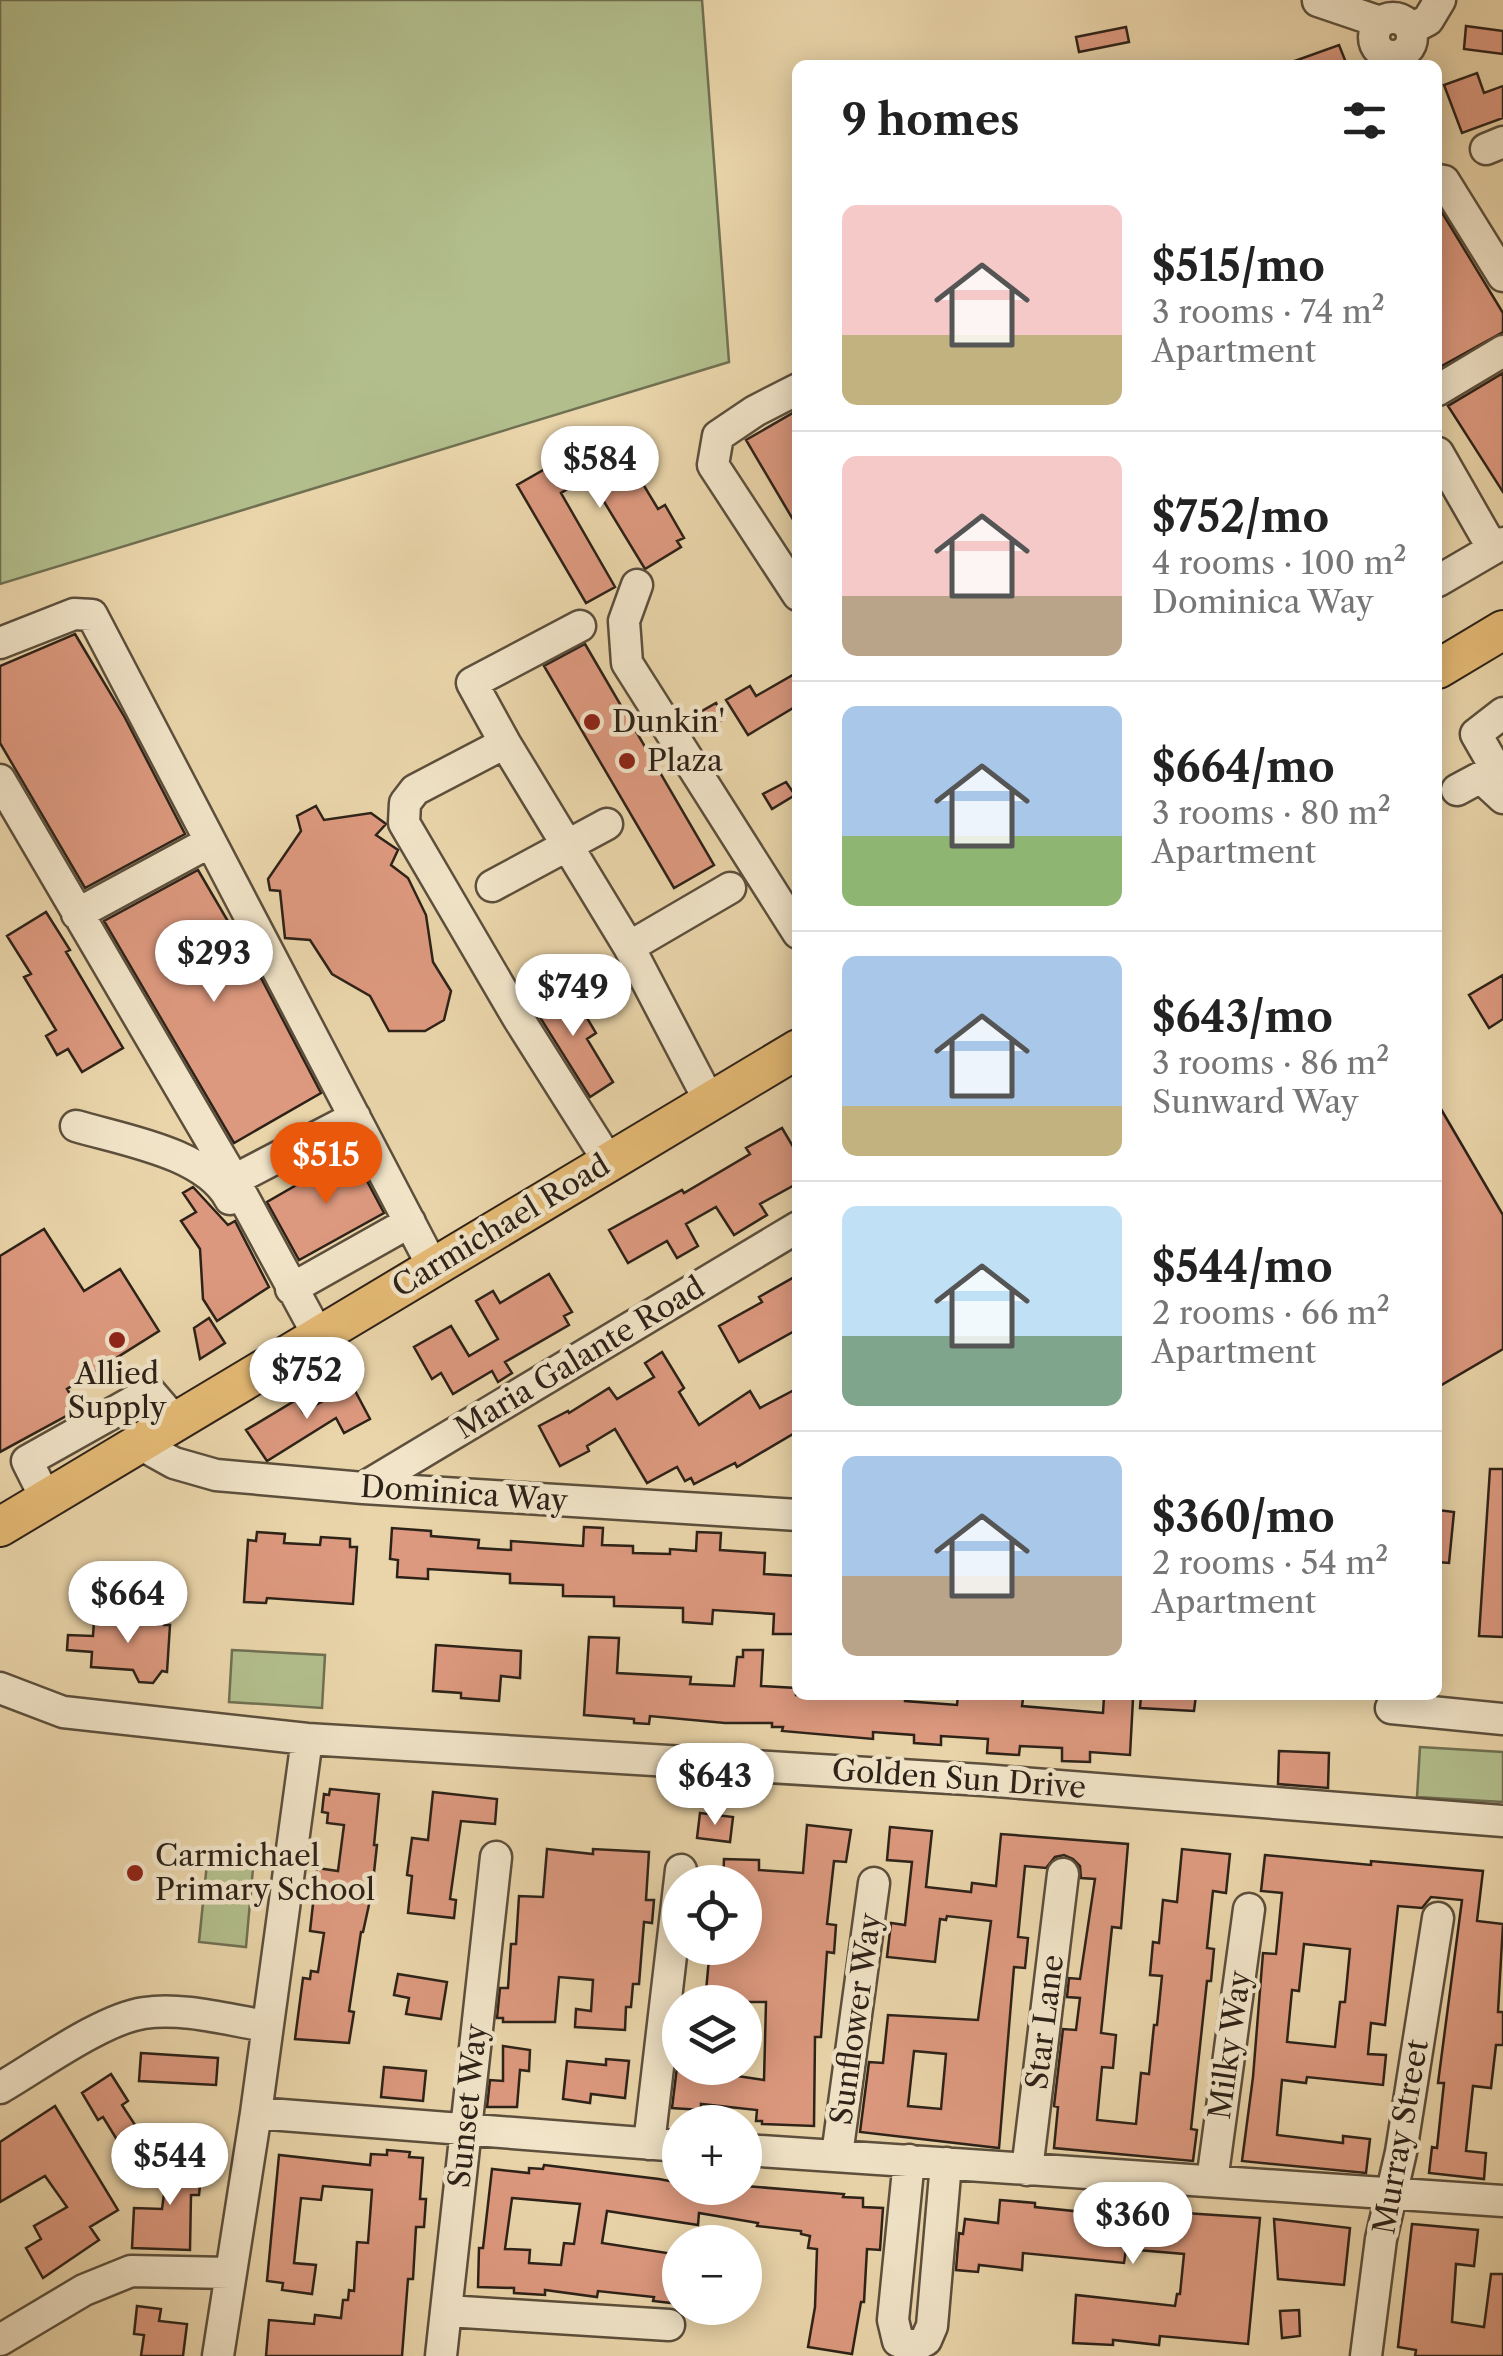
<!DOCTYPE html>
<meta charset="utf-8">
<style>
:root{--surface:#fff;--page:#f6f6f6;--text:#222;--muted:#767676;--line:#e0e0e0;--accent:#ea580c}
body{margin:0;font-family:"Libre Caslon Text",serif;background:var(--page);color:var(--text);height:100vh;display:flex;flex-direction:column;font-size:38px;white-space:nowrap}
*{box-sizing:border-box;margin:0}
p{font-size:32px;color:var(--muted)}
.icon{flex:none;width:55px;height:55px;fill:none;stroke:currentColor;stroke-width:2;stroke-linecap:round;stroke-linejoin:round}
.map{position:relative;flex:1;overflow:hidden}
.sheet{position:absolute;left:792px;top:60px;width:650px;height:1640px;display:flex;flex-direction:column;background:var(--surface);border-radius:15px;box-shadow:0 5px 25px #0003}
.sheet>*{flex:none}
.fabs{position:absolute;left:662px;top:1865px;display:grid;gap:20px}
.fabs a{display:grid;place-items:center;width:100px;height:100px;border-radius:50%;background:var(--surface);box-shadow:0 5px 25px #0003;font-size:50px}
.price{position:absolute;translate:-50% -85px;padding:0 22px;border-radius:35px;background:#fff;color:#222;font-size:32px;line-height:65px;filter:drop-shadow(0 2px 5px #0008)}
.price::after{content:'';position:absolute;left:50%;top:60px;width:30px;height:22px;margin-left:-15px;background:inherit;clip-path:polygon(0 0,100% 0,50% 100%)}
.price.current{background:var(--accent);color:#fff}
ul{padding:0;list-style:none}
li{display:flex;align-items:center;gap:30px;height:250px;padding:0 50px}
li+li{border-top:2px solid var(--line)}
li span{display:grid;place-items:center;flex:none;width:280px;height:200px;border-radius:15px;color:#555}
li>.icon{margin-inline-start:auto}
span .icon{width:120px;height:120px;fill:#fffc;stroke-width:1}
li b{font-size:42px}
h2{display:flex;justify-content:space-between;align-items:center;height:120px;padding:0 50px;font-size:42px}
.map>svg:first-child{display:block}
.green{fill:#b2be8c;stroke:#707052;stroke-width:2.5}
.building{fill:#dd997f;stroke:#2d2218;stroke-width:2.5;fill-rule:evenodd}
.lines{fill:none;stroke-linecap:round;stroke-linejoin:round}
.minor-casing{stroke:#5c4f3c;stroke-width:35}
.major-casing{stroke:#2d2218;stroke-width:42}
.minor{stroke:#f1e4c8;stroke-width:30}
.major{stroke:#e5ba75;stroke-width:38}
.poi-dot{fill:#8f2418;stroke:#f1e4c8;stroke-width:4}
.labels{text-anchor:middle;stroke-width:9;stroke-linejoin:round;paint-order:stroke}
.poi-label{font-size:30px;fill:#2d2218;stroke:#f1e4c8;text-anchor:start}
.street-label{font-size:30px;fill:#2d2218;stroke:#f1e4c8}
</style>
<div class="map">
<svg width="1503" height="2356" viewBox="0 0 1503 2356">
<rect width="100%" height="100%" fill="#ead5aa"/>
<filter id="stains"><feTurbulence type="fractalNoise" baseFrequency=".002" numOctaves="4"/><feColorMatrix values="0 0 0 0 .2 0 0 0 0 .09 0 0 0 0 .02 0 0 0 .5 -.17"/></filter>
<radialGradient id="worn" r=".72"><stop offset=".6" stop-color="#630" stop-opacity="0"/><stop offset="1" stop-color="#630" stop-opacity=".3"/></radialGradient>
<path class="green" d="M0,0H702L729,362L0,584Z
M232,1650L325,1655L322,1708L229,1702Z
M1420,1747L1503,1752V1802L1417,1797Z
M208,1853L254,1857L246,1947L199,1942Z"/>
<path class="building" d="M1466,26L1503,31V54L1464,49Z
M1126,27L1129,42L1079,52L1076,37Z
M1339,45L1347,65H1290L1289,63Z
M1477,73L1484,93L1503,86V118L1462,133L1444,85Z
M1438,206L1503,313V332L1438,368Z
M1503,373V492L1448,406Z
M798,410V528L746,440Z
M617,428L631,453L626,456L658,509L665,505L684,538L677,541L681,547L645,569L589,477L561,493L615,587L586,603L517,485Z
M75,634L124,716L185,834L85,888L0,743V666Z
M585,644L714,865L674,888L544,666Z
M798,672V705L748,735L726,700L750,686L756,696Z
M716,703L725,718L704,731L695,715Z
M786,782L795,795L772,809L763,794Z
M316,806L324,820L371,813L386,824L376,835L398,850L391,865L408,878L426,915L433,962L451,991L444,1020L425,1031H389L370,996L332,974L310,940L285,938L280,891L270,890L268,879L301,831L297,816Z
M198,870L260,976L321,1093L234,1143L104,921Z
M46,912L70,950L66,952L123,1048L82,1072L68,1049L57,1055L46,1036L56,1030L24,977L31,974L7,936Z
M1503,975V1019L1489,1028L1469,995Z
M558,986L574,1012L581,1008L596,1033L587,1039L613,1082L590,1097L531,1003Z
M1438,1104L1503,1215V1349L1438,1387Z
M782,1128L798,1155V1183L760,1204L767,1215L734,1235L716,1207L686,1224L698,1246L677,1258L667,1241L628,1263L609,1230L682,1190L684,1193L750,1154L746,1148Z
M352,1153L384,1213L299,1260L267,1202Z
M193,1187L228,1225L235,1221L269,1287L217,1321L203,1299L200,1249L181,1221L196,1212L183,1193Z
M44,1229L84,1291L120,1269L159,1331L67,1389L79,1409L0,1452V1256Z
M549,1274L572,1312L564,1316L569,1325L505,1362L512,1373L498,1382L492,1371L453,1394L441,1373L432,1379L414,1347L451,1326L469,1356L498,1339L476,1301L493,1291L500,1303Z
M798,1275V1329L739,1362L719,1326L762,1302L759,1297Z
M209,1318L225,1343L200,1359L194,1328Z
M662,1352L684,1388L679,1392L699,1425L750,1391L760,1408L798,1388V1431L737,1467L735,1463L694,1484L691,1478L685,1481L677,1467L647,1483L615,1429L587,1446L589,1451L560,1466L539,1426L568,1411L569,1413L609,1388L617,1399L654,1377L645,1363Z
M352,1385L370,1419L344,1433L336,1418L267,1461L246,1430L296,1400L303,1412Z
M1490,1469H1503V1637L1479,1636Z
M1438,1510L1454,1512L1449,1563L1438,1562Z
M584,1527L603,1528L602,1545L633,1546V1553L670,1554V1549L696,1551L697,1532L721,1533L720,1550L765,1553L764,1574L798,1576V1634H773L774,1614L713,1610L712,1624L683,1622V1608L614,1606V1597L563,1596V1585L510,1583V1574L428,1569V1579L397,1577L398,1560L390,1559L392,1528L431,1531V1536L479,1540L478,1548L511,1550V1541L583,1546Z
M257,1532L285,1534L284,1543L320,1545L321,1537L350,1539V1547H357L353,1604L267,1598L266,1603L244,1602L248,1540L256,1541Z
M144,1612L158,1613L164,1625H170L167,1672L162,1671L153,1683L139,1682L133,1670L91,1667L92,1652L67,1650L68,1635L93,1636L94,1621L136,1623Z
M589,1637L619,1638L617,1673L691,1677L690,1684L734,1686L737,1657H743V1650H763L761,1686L796,1688V1695H905V1701L957,1705L958,1695H979L1023,1699L1022,1706L1103,1713L1104,1697L1133,1699L1130,1755L1090,1752V1762L1062,1761V1748L1020,1746L1019,1755L987,1753L988,1739L941,1736V1745L914,1743V1735L873,1732V1739L782,1731L783,1727H772V1723H725L650,1716L649,1724L634,1723V1719L584,1715Z
M436,1645L521,1651L520,1678L501,1676L499,1701L461,1698V1693L433,1691Z
M1141,1695H1196L1194,1711L1140,1708Z
M1279,1751L1329,1753L1328,1788L1278,1784Z
M330,1789L379,1794L374,1845H377L372,1891L363,1932H361L349,2011L354,2012L349,2043L295,2039L303,1978L310,1979L311,1971L318,1972L324,1933L310,1931L317,1868L338,1871L344,1825L327,1823L328,1813L322,1812L324,1794L329,1795Z
M433,1792L497,1799L495,1824L461,1821L450,1899L456,1900L454,1918L408,1913L412,1876L407,1875L412,1838L428,1840Z
M700,1813L733,1817L730,1842L697,1838Z
M807,1825L851,1830L846,1862L834,1861L827,1924L836,1925L834,1953L827,1952L821,2037H815L814,2126L762,2124V2121H756L757,2110L701,2104V2110L672,2108L677,2067L764,2080L766,2002H705L710,1948H745V1882H723L724,1859L759,1860V1870L803,1873Z
M890,1827L932,1831L926,1887L971,1892L972,1883L996,1886L1001,1834L1128,1844L1121,1928L1112,1927L1101,2033L1116,2035L1113,2068L1102,2067L1097,2120L1136,2124L1141,2073L1149,2074L1154,2025H1157L1162,1976L1150,1975L1153,1942L1159,1943L1163,1900L1177,1902L1182,1849L1230,1854L1226,1893L1213,1891L1207,1948L1214,1949L1211,1981H1207L1191,2129L1197,2130L1193,2161L1054,2148L1058,2107L1054,2106L1063,2029L1076,2030L1080,1998L1067,1997L1069,1978L1080,1979L1095,1879L1081,1878L1080,1866L1073,1859L1064,1855L1055,1857L1046,1868L1025,1866L1018,1937L1028,1938L1025,1968L1014,1967L999,2148L860,2132L869,2062L883,2063L888,2015L978,2020L991,1921L947,1916L946,1920L940,1919L935,1962L887,1957L891,1923L905,1925L912,1862L887,1860ZM914,2051L946,2054L941,2109L908,2106Z
M547,1849L593,1854V1849L649,1852L646,1900H654L652,1923L644,1922L639,1984H633L631,2007H626L625,2030L575,2027L576,2009L591,2011L593,1980L559,1977L555,2022H503V2018H497L500,1988H508L511,1944H516L519,1896L543,1897Z
M1265,1855L1371,1865V1861L1483,1871L1477,1921L1503,1924L1498,2012H1503V2045H1496L1491,2088L1473,2086L1466,2151L1486,2153L1484,2179L1429,2173L1432,2147L1437,2148L1444,2083H1438L1462,1900L1431,1897L1422,1908L1398,1906L1385,2025L1371,2023L1368,2054L1386,2055L1383,2085L1307,2077L1306,2083L1282,2080L1277,2135L1343,2143V2136L1370,2139L1366,2173L1242,2161L1253,2077L1263,1953L1276,1954L1282,1893L1261,1891ZM1304,1944L1350,1949L1345,2002H1340L1335,2047L1287,2042L1292,1990L1299,1991Z
M398,1974L447,1982L441,2019L406,2014L409,1998L394,1995Z
M503,2046L530,2050L529,2071L520,2070L517,2107H487L490,2080L503,2081Z
M141,2053L218,2058L216,2085L139,2081Z
M606,2059L629,2061L625,2098L591,2094L590,2103L563,2099L567,2061L606,2065Z
M384,2067L426,2071L423,2101L381,2097Z
M111,2074L128,2101L122,2105L139,2131L119,2143L103,2117L98,2120L82,2093Z
M55,2106L118,2210L90,2227L99,2240L43,2278L26,2248L41,2239L34,2226L67,2207L45,2176L0,2202V2142Z
M170,2149L197,2153L195,2174L201,2175L199,2195H191L190,2250L132,2248L134,2208L162,2209Z
M387,2150L410,2152L409,2157L423,2158L420,2199H426L424,2227H416L413,2279H408L402,2356H266L269,2320L314,2324L315,2315L341,2318L343,2300H348L349,2290L354,2291L357,2242L368,2243L372,2190L323,2186L321,2200L301,2198L294,2263L316,2265L312,2294L282,2290L283,2283L267,2281L279,2155L370,2165L371,2154L387,2155Z
M544,2165L659,2179L680,2183V2188L745,2186L844,2194L843,2197L863,2198V2207L883,2208L880,2250L867,2249L864,2302H861L852,2354L808,2347L815,2307L817,2249L808,2248L810,2236L801,2234V2231L757,2226L758,2223L699,2213L698,2225L607,2211L602,2243L680,2255V2304L653,2301L654,2297L598,2291L597,2297L545,2290V2295L514,2293V2288L478,2287L479,2248H483L492,2169L529,2173V2168L543,2169ZM512,2198L580,2204L574,2244L564,2243L561,2265L529,2263L530,2250L505,2249Z
M1000,2200L1035,2203V2207L1104,2214V2210L1138,2214L1139,2210L1260,2218L1248,2344L1160,2336L1159,2345L1113,2340V2345L1073,2343L1076,2295L1175,2306L1177,2294H1180L1184,2254L1126,2249L1124,2263L1023,2253L1022,2270L979,2265L978,2272L956,2270L959,2233L963,2234L965,2219L998,2223Z
M1274,2219L1350,2228L1344,2285L1278,2279Z
M1412,2224L1478,2230L1474,2266L1456,2264L1452,2322L1484,2327L1491,2274H1503V2356H1415L1416,2350L1398,2347Z
M137,2306L161,2309L159,2321L187,2324L183,2356H141L144,2335L134,2334Z
M1299,2310L1300,2336L1282,2338L1280,2311Z"/>
<g class="lines">
<defs>
<path id="minor" d="M1318,1L1380,22
M1374 37a19 19 0 1 1 38 0a19 19 0 1 1-38 0Z
M1411,29L1428,20L1440,0
M1486,149L1503,142
M1438,180L1444,181L1503,276
M798,389L755,411L718,436L713,465L798,595
M1438,390L1503,351
M1438,453L1493,549
M1438,581L1503,543
M637,585L624,621L627,663L798,933
M580,626L472,683L505,743L629,947L710,1102
M0,643L74,614L92,615L433,1267
M505,743L415,790L405,803L404,823L518,1018L609,1162
M0,780L234,1180L318,1335
M1490,786L1503,798
M1457,790L1496,769L1476,734L1503,713
M492,886L607,824
M77,914L210,842
M629,947L730,888
M76,1126C123,1140 206,1153 230,1199
M234,1180L355,1117
M291,1289L410,1222
M138,1443L174,1463L216,1475L363,1488L798,1515
M363,1488L798,1227
M46,1499L27,1461L150,1392L175,1421
M0,1688L63,1712L307,1739L983,1780L1503,1821
M1391,1708L1503,1719
M0,2088C38,2066 102,2019 144,2013C183,2007 228,2020 267,2026
M256,2113L680,2146
M649,2144L681,1870
M745,2150L1503,2201
M837,2155L874,1883
M909,2160L893,2320L898,2341L913,2347L926,2340L932,2326L946,2163
M1027,2170L1063,1874
M1212,2181L1249,1909
M447,2311L669,2325
M0,2340L84,2290L131,2271L229,2273
M218,2356L256,2113L307,1739
M441,2356L496,1857
M1366,2356L1381,2239L1401,2152L1438,1918"/>
<path id="major" d="M1438,669L1503,630
M0,1527L798,1049"/>
</defs>
<use href="#minor" class="minor-casing"/>
<use href="#major" class="major-casing"/>
<use href="#minor" class="minor"/>
<use href="#major" class="major"/>
</g>
<g class="poi-dot">
<circle cx="592" cy="722" r="10"/>
<circle cx="627" cy="761" r="10"/>
<circle cx="117" cy="1340" r="10"/>
<circle cx="135" cy="1873" r="10"/>
</g>
<g class="labels">
<g class="poi-label">
<text x="612" y="732">Dunkin'</text>
<text x="647" y="771">Plaza</text>
<text x="117" y="1384" text-anchor="middle">Allied<tspan x="117" dy="34">Supply</tspan></text>
<text x="155" y="1866">Carmichael<tspan x="155" dy="34">Primary School</tspan></text>
</g>
<g class="street-label">
<text transform="translate(501 1226) rotate(-31)" y="10">Carmichael Road</text>
<text transform="translate(580 1358) rotate(-31)" y="10">Maria Galante Road</text>
<text transform="translate(464 1494) rotate(4)" y="10">Dominica Way</text>
<text transform="translate(959 1779) rotate(4)" y="10">Golden Sun Drive</text>
<text transform="translate(856 2019) rotate(-82)" y="10">Sunflower Way</text>
<text transform="translate(1045 2022) rotate(-83)" y="10">Star Lane</text>
<text transform="translate(1230 2045) rotate(-82)" y="10">Milky Way</text>
<text transform="translate(468 2106) rotate(-84)" y="10">Sunset Way</text>
<text transform="translate(1401 2137) rotate(-80)" y="10">Murray Street</text>
</g>
</g>
<rect width="100%" height="100%" filter="url(#stains)"/>
<rect width="100%" height="100%" fill="url(#worn)"/>
</svg>
<div class="fabs">
<a><svg class="icon" aria-label="locate" viewBox="0 0 24 24"><circle cx="12" cy="12" r="6"/><path d="M12 2v4M12 18v4M2 12h4M18 12h4"/></svg></a>
<a><svg class="icon" aria-label="layers" viewBox="0 0 24 24"><path d="M12 4l9 5-9 5-9-5zM3 14l9 5 9-5"/></svg></a>
<a>+</a>
<a>−</a>
</div>
<b class="price" style="left:600px;top:511px">$584</b>
<b class="price" style="left:214px;top:1005px">$293</b>
<b class="price" style="left:573px;top:1039px">$749</b>
<b class="price current" style="left:326px;top:1207px">$515</b>
<b class="price" style="left:307px;top:1422px">$752</b>
<b class="price" style="left:128px;top:1646px">$664</b>
<b class="price" style="left:715px;top:1828px">$643</b>
<b class="price" style="left:170px;top:2208px">$544</b>
<b class="price" style="left:1133px;top:2267px">$360</b>
<section class="sheet">
<h2>9 homes<svg class="icon" aria-label="filters" viewBox="0 0 24 24"><path d="M4 7h16M4 17h16"/><circle cx="9" cy="7" r="2"/><circle cx="15" cy="17" r="2"/></svg></h2>
<ul>
<li><span style="background:linear-gradient(#f6c9c9 65%,#c2b280 0)"><svg class="icon" aria-label="home" viewBox="0 0 24 24"><path d="M3 11l9-7 9 7M6 9v11h12V9"/></svg></span><div><b>$515/mo</b><p>3 rooms · 74 m²</p><p>Apartment</p></div></li>
<li><span style="background:linear-gradient(#f6c9c9 70%,#b9a48a 0)"><svg class="icon" aria-label="home" viewBox="0 0 24 24"><path d="M3 11l9-7 9 7M6 9v11h12V9"/></svg></span><div><b>$752/mo</b><p>4 rooms · 100 m²</p><p>Dominica Way</p></div></li>
<li><span style="background:linear-gradient(#a9c7e8 65%,#8fb573 0)"><svg class="icon" aria-label="home" viewBox="0 0 24 24"><path d="M3 11l9-7 9 7M6 9v11h12V9"/></svg></span><div><b>$664/mo</b><p>3 rooms · 80 m²</p><p>Apartment</p></div></li>
<li><span style="background:linear-gradient(#a9c7e8 75%,#c2b280 0)"><svg class="icon" aria-label="home" viewBox="0 0 24 24"><path d="M3 11l9-7 9 7M6 9v11h12V9"/></svg></span><div><b>$643/mo</b><p>3 rooms · 86 m²</p><p>Sunward Way</p></div></li>
<li><span style="background:linear-gradient(#bfe0f5 65%,#7fa58c 0)"><svg class="icon" aria-label="home" viewBox="0 0 24 24"><path d="M3 11l9-7 9 7M6 9v11h12V9"/></svg></span><div><b>$544/mo</b><p>2 rooms · 66 m²</p><p>Apartment</p></div></li>
<li><span style="background:linear-gradient(#a9c7e8 60%,#b9a48a 0)"><svg class="icon" aria-label="home" viewBox="0 0 24 24"><path d="M3 11l9-7 9 7M6 9v11h12V9"/></svg></span><div><b>$360/mo</b><p>2 rooms · 54 m²</p><p>Apartment</p></div></li>
</ul>
</section>
</div>
